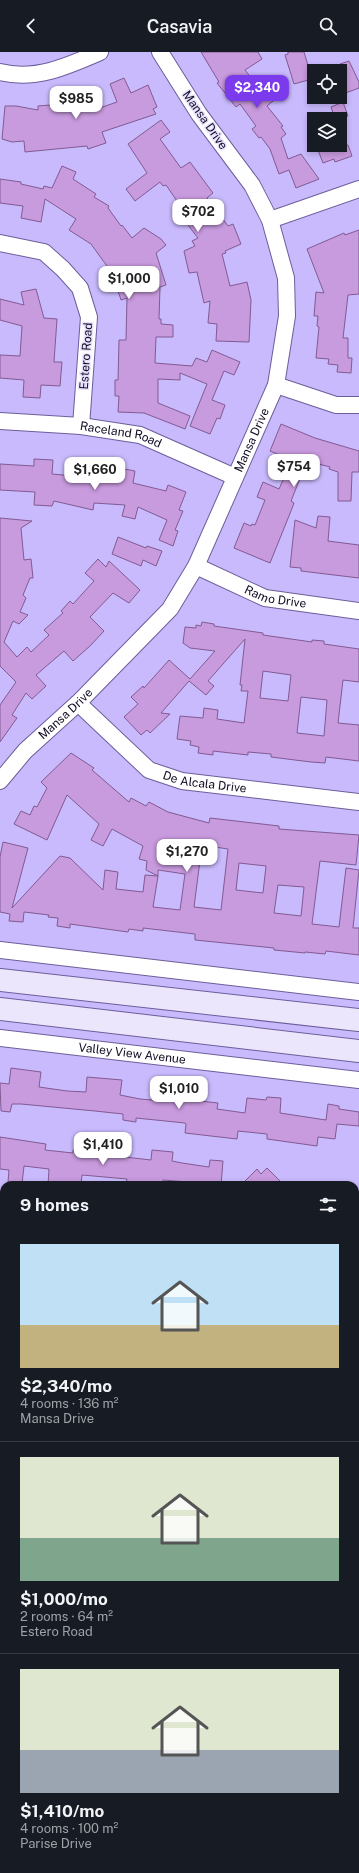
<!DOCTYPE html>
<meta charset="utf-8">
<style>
:root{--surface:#171b24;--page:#20242c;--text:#f1f3f6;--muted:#9ea1a6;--line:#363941;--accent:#7c3aed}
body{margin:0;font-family:"Public Sans",sans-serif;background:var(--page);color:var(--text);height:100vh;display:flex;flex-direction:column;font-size:15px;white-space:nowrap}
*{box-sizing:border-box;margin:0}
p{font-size:13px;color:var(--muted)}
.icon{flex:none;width:22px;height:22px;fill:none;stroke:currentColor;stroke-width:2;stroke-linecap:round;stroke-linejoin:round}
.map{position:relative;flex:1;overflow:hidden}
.side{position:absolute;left:0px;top:1129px;width:359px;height:692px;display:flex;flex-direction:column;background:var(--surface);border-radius:12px 12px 0 0;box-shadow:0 2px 6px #0003}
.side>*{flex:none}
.controls{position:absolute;left:307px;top:12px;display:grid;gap:8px}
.controls a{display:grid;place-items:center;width:40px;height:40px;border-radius:0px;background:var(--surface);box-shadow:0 2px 6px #0003;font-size:20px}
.price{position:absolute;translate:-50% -34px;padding:0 9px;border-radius:8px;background:#fff;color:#222;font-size:13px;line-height:26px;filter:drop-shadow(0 1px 2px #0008)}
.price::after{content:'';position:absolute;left:50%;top:24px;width:12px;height:9px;margin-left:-6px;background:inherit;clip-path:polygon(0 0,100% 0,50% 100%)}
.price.active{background:var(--accent);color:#fff}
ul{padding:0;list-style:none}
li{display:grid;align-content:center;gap:8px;height:212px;padding:0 20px}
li+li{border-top:1px solid var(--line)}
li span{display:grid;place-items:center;height:124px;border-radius:0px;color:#555}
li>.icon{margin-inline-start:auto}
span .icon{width:72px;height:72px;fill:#fffc;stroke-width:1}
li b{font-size:17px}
h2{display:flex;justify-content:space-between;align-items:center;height:48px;padding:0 20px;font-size:17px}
header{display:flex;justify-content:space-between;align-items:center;height:52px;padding:0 20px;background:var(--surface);font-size:18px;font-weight:600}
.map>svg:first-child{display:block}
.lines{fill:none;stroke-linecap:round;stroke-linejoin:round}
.stream{stroke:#50a8d6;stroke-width:4.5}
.building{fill:#c89ade;stroke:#815b92;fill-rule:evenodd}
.service-casing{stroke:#6d5e9a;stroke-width:10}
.minor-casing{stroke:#6d5e9a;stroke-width:18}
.secondary-casing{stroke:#6d5e9a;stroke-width:24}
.service{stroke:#fff;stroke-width:8}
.minor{stroke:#fff;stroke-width:16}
.secondary{stroke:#ebe6fb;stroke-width:22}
.labels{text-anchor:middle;stroke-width:3;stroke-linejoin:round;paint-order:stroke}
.street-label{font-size:12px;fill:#120b22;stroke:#e7e1fd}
</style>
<header><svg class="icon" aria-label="back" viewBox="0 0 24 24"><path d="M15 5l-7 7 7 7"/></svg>Casavia<svg class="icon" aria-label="search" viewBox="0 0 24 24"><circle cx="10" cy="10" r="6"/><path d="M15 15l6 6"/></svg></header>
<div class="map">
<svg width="359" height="1821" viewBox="0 0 359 1821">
<rect width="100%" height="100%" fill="#c9bafd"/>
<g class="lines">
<path class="stream" d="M0,1697L4,1706
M56,1817L58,1821"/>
</g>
<path class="building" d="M201,0H258L262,7L245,18L263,41L249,45H278L267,54L283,74L281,75L286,82L281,86L288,107L301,102L319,127L296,136L289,118L279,122L270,97L261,85L259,86L252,77L256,74L240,52L236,55L217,31L219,30Z
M288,0H304L312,27L294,32L285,3L288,2Z
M349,9L359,30V36L340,43V12Z
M124,26L131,41L148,33L157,55L153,57L156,62L102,80L106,91L88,97L87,94L25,100L24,89L12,90L2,87L5,54H16L38,58V54L74,51L73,47L88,41L94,58L117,50L110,32Z
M343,50L348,64L335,67L331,55Z
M161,68L170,80L160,87L181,116L190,110L213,141L207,146L228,174L233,172L241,192L225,199L226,201L222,202L230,234L247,230L251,248L249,290L216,289L217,272L208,271L210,249L204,251L197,220L189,221L184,199L195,194L192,189L198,186L184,168L188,165L166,133L163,134L160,130L135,149L126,137L147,121L128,92Z
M316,93H348L352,104L335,110L334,107L323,111Z
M62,114L76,120L73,127L96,142L94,145L109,154L108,156L121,174L122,173L132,186L144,176L161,187L166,193L156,201L166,233L160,235L159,267H161V272L173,273V285H156L155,311L192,314L196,306L207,310L212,298L240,310L234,323L224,319L212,348L225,353L220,367L217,366L210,382L190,374L207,332L180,321V328L158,327V351L190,364L185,377L144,361L118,360L119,344H115V328H118L119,288H126L127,246L121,248L112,221L91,192L69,178L76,167L45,147L41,170L21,166L23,154L0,151V127L21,130V132L43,137L44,134L52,136Z
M359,178V242L348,243L343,286H348V306H352L351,321L337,320L338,313L328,312L329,307L316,306L319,275L317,274L318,264H314L316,240L324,241L307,197L344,181L345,183Z
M36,237L44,266L57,267L54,310H62L60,334L41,333L40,346L23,345L24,328L0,326V303L20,304L22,274L0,268V247L24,253L21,240Z
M281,372L315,386L359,399V420H352L351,449H338V420L329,417L330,415L307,409L291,449L294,451L291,459L270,511L234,496L244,471L251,474L252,472L255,473L265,448L257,445L263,430L279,437L292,408L270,399Z
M34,407L53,408L52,422L75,424L76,409L93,410L92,422L117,424L119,416L135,419L133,431L166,439L168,433L186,440L179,458L183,459L175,478L178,479L173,494L159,488L167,468L138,455L135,467L122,464L125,453L94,451L93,458L54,449L52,454L34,453L35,440L0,438V412L34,414Z
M318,464L330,465L328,489L359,493V526L301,519V516L290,515L295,468L316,476Z
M0,466L32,469L21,476L24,508L31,507L33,526H30L23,543L26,546L20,560L28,563L19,572L13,569L4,590L17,605L27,595L31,600L49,583L44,578L63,561L61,559L70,549L73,552L94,529L85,521L98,507L106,515L109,509L140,538L129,551L113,541L90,565L104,579L90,594L73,609L64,599L36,623L46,634L32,647L26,641L12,663L17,666L0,690V653L16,630L0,614Z
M118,485L146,496L147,494L162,499L156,514L143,508L141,514L112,502Z
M202,570L214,572V574L263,581V583L312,590V588L324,589V592L359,597V630L343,628L338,671L359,673V709L326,705L325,711L311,710L271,705V702L248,700V703L213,699V703L198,701L199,695L190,693L191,689L177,687L180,664L203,666L204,656L218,658L217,667L244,671L248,639H241L242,633H240L245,587L208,629L214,634L206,643L189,629L161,661L170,662L150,681L147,678L141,683L124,665L138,652L131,645L143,634L144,636L169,608L190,627L215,599L190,596L183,591L185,575L196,576V573L201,574ZM263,619L291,623L288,649L260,646ZM301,645L327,648L324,684L297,681Z
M71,701L94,716L92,718L129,750L131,746L146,754L149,750L168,760L209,771L210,766L279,774V777L359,783L356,813L320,809L312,872L339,875L346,816L359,818L353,876H359V903L326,899L325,902L305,900V901L274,898V896L195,888V882L143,876V879L129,877L128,880L70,872V876L57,874L58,866L48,865L49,863L24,860L23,870L9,869L10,862L0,860V805L3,790L28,796L12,856L60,804L70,806L103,838L105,818L118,820L116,837L143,840L145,823L158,824L153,855L180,858L185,822L158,818V824L146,818L147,809L139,807L143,794L112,777L103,794L91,788L99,772L67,743L47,788L14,772L21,759L30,763L34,754L37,755L47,736L41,730ZM202,793L228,797L221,858L194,855ZM239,811L266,814L263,841L236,838ZM278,833L304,835L301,864L274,861Z
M11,1016L41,1020L39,1035L67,1039L86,1040L87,1025L122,1028L120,1043L140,1047L164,1049L166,1034L201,1038L200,1049L218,1051L217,1057L245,1061L247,1046L266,1048L267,1045L281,1046L280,1061L326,1068L328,1052L339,1054V1057L359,1060V1074L337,1072L335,1087L318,1085L317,1094L267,1087V1082L238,1079L237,1087L185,1081L186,1072L185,1071L136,1066V1070L123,1068V1062L95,1059L21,1052H12L10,1060L1,1059L0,1031L9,1032Z
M0,1085L46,1092L45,1098L73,1101V1098L110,1103L112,1092L127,1094L125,1105L151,1108L152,1098L173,1100L172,1109L182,1111L209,1115L210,1108L223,1109L221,1133H187V1130L163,1128V1133H126L127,1127L82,1123L81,1133H48L49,1117L24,1114L22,1132L8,1130L9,1118L0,1117Z
M267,1116L284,1133H241L257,1117L261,1122Z"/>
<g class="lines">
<defs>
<path id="service" d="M0,1748L4,1756
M33,1817L35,1821"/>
<g id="minor">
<path d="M0,20C35,29 68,14 100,0"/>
<path d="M270,168L359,137"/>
<path d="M0,191L44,200L63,217L80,236L89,265L81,374"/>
<path d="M276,333L336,353H359"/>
<path id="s1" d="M0,369L81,374L140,383L235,425"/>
<path id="s2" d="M196,514L265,546L359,559"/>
<path id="s3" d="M78,651L149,718L182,729L359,750"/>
<path id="s4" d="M0,729L25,699L78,651L170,557L196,514L276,333L287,264L286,226L270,168L252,133L199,62L160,0"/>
<path d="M0,898L359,940"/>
<path id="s5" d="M0,986L359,1028"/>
<path d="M0,1163H4"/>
<path d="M0,1359L4,1358"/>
<path d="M0,1392L4,1408"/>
<path d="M355,1712L359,1678"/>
<path d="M0,1806L4,1804"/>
<path d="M170,1817L171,1821"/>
<path d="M348,1817L349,1821"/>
</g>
<path id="secondary" d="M0,928L359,968
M0,957L359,999"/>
</defs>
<use href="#service" class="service-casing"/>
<use href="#minor" class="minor-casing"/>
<use href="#secondary" class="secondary-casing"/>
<use href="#service" class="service"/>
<use href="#minor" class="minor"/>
<use href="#secondary" class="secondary"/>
</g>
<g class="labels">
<g class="street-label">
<text transform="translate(205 68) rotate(55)" y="4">Mansa Drive</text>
<text transform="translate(86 304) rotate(-86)" y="4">Estero Road</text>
<text dy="4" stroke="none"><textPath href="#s1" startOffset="122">Raceland Road</textPath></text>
<text dy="4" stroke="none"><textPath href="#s4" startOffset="430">Mansa Drive</textPath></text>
<text dy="4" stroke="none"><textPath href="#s2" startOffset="86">Ramo Drive</textPath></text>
<text dy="4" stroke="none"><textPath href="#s4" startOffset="94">Mansa Drive</textPath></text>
<text dy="4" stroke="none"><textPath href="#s3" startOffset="155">De Alcala Drive</textPath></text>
<text dy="4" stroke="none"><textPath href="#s5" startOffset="133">Valley View Avenue</textPath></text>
</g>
</g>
</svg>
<div class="controls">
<a><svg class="icon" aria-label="locate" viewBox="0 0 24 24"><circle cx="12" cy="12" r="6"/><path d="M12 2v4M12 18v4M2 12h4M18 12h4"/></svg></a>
<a><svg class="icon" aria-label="layers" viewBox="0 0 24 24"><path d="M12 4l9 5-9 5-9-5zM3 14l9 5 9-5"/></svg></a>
</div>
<b class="price active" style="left:257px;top:57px">$2,340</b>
<b class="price" style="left:76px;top:68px">$985</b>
<b class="price" style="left:198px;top:181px">$702</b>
<b class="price" style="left:129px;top:248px">$1,000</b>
<b class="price" style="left:294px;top:436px">$754</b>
<b class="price" style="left:95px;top:439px">$1,660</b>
<b class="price" style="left:187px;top:821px">$1,270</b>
<b class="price" style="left:179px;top:1058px">$1,010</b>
<b class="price" style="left:103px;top:1114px">$1,410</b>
<section class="side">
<h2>9 homes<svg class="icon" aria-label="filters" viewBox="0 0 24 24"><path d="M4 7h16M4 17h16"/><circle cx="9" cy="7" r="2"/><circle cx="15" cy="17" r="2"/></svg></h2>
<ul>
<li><span style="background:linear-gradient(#bfe0f5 65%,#c2b280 0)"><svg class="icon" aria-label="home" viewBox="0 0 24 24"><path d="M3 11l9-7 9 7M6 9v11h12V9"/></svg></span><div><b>$2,340/mo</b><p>4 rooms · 136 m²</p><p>Mansa Drive</p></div></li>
<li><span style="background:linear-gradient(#dfe7d0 65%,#7fa58c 0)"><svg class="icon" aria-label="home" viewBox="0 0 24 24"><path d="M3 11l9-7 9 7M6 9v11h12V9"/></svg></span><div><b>$1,000/mo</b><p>2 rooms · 64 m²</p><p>Estero Road</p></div></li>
<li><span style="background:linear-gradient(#dfe7d0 65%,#9aa5b1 0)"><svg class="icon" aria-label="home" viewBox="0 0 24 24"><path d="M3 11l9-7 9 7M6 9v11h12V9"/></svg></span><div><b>$1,410/mo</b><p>4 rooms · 100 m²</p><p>Parise Drive</p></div></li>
</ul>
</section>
</div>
